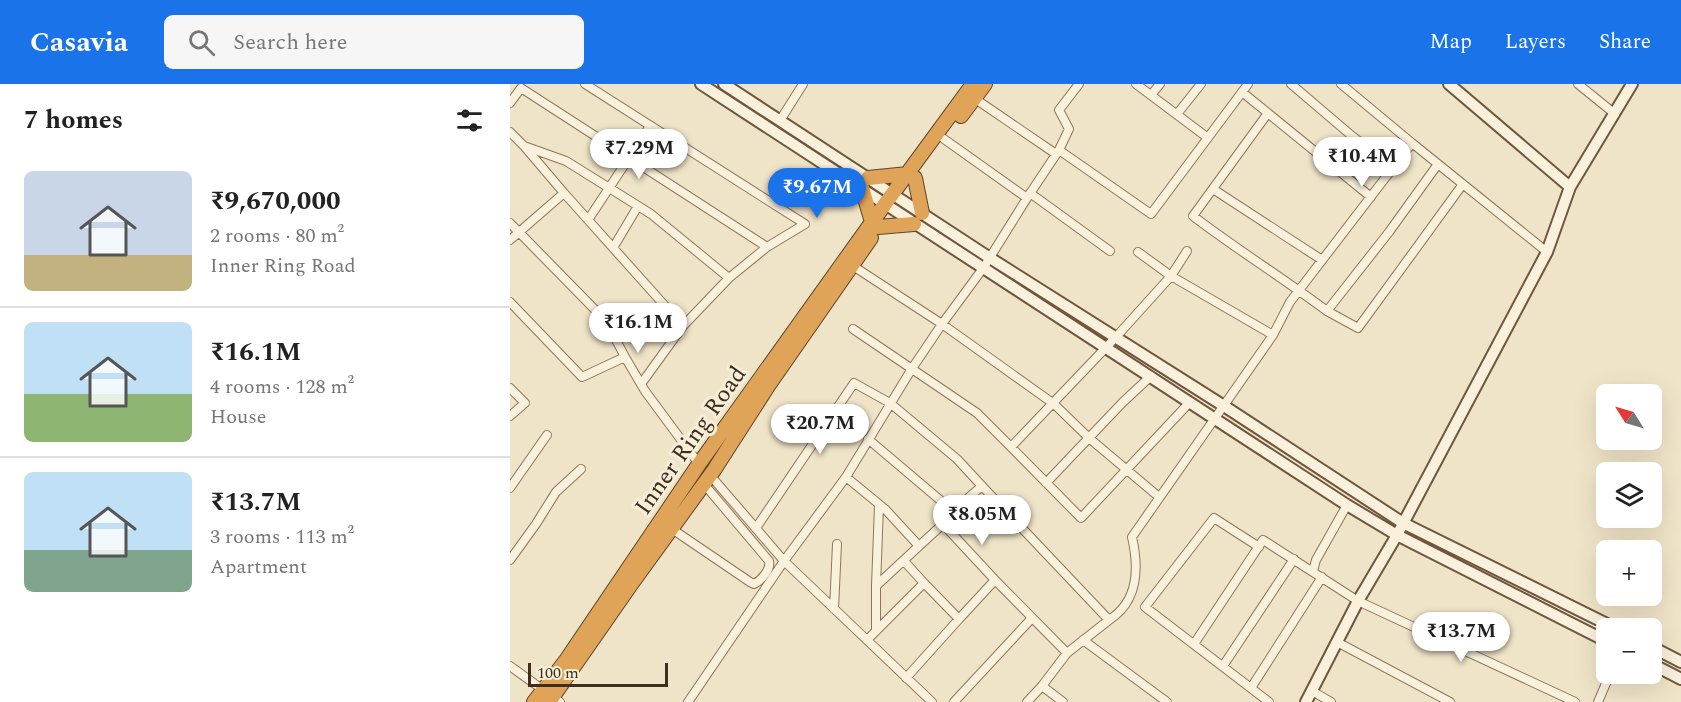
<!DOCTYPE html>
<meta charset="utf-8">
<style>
:root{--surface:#fff;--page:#f6f6f6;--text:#222;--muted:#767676;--line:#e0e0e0;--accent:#1a73e8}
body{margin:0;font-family:Spectral,serif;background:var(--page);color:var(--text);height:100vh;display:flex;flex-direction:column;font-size:22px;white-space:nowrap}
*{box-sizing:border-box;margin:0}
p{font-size:20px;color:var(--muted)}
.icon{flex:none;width:33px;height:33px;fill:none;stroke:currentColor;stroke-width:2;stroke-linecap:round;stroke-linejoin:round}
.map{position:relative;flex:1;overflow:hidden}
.panel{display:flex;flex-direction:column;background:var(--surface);width:510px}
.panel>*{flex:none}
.needle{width:39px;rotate:307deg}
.fabs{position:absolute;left:1086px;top:300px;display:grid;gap:12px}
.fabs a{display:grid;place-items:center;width:66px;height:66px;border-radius:9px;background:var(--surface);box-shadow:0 6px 24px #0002;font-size:30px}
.scale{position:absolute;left:18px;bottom:15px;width:140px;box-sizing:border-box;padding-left:6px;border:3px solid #3d2e20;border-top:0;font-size:16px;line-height:21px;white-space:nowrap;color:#3d2e20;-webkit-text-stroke:4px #f7eed8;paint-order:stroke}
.price{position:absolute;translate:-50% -51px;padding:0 14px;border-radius:21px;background:#fff;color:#222;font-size:20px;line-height:39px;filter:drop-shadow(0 2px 3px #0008)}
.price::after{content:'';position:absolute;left:50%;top:36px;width:18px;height:14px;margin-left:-9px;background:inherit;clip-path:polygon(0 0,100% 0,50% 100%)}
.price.active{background:var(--accent);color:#fff}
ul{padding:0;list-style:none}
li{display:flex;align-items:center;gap:18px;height:150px;padding:0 24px}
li+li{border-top:2px solid var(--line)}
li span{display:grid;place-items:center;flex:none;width:168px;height:120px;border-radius:9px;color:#555}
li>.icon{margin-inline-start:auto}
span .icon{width:72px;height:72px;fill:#fffc;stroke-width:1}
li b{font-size:26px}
h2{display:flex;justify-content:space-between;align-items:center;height:72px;padding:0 24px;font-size:26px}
header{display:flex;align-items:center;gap:36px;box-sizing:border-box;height:84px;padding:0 30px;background:var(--accent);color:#fff}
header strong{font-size:28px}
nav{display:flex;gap:33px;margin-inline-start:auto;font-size:21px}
.search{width:420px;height:54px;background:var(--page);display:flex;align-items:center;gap:15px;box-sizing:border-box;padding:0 21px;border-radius:9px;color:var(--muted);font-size:22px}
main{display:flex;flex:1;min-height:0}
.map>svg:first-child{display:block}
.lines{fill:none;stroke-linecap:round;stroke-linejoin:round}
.street-casing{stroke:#8d765c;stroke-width:10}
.secondary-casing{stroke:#6f573f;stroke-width:14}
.highway-casing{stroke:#5b4430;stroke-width:16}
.street{stroke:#faf1dc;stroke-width:8}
.secondary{stroke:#faf1dc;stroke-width:10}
.highway{stroke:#e0a458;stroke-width:14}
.labels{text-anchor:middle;stroke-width:6;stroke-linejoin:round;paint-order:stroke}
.street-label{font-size:24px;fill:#3d2e20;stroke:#f7eed8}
</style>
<header>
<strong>Casavia</strong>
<div class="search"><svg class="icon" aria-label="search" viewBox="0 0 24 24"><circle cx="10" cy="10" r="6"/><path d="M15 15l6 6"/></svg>Search here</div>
<nav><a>Map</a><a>Layers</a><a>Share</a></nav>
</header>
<main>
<section class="panel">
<h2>7 homes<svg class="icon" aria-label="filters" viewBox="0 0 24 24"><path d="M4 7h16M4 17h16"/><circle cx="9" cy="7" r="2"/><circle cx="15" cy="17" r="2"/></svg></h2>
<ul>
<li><span style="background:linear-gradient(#c9d6e8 70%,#c2b280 0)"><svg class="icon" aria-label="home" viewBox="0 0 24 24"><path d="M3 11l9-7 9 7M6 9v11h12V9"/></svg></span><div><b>₹9,670,000</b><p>2 rooms · 80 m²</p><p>Inner Ring Road</p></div></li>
<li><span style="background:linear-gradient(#bfe0f5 60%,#8fb573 0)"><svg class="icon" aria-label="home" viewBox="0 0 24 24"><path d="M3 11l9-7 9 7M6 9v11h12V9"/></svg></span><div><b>₹16.1M</b><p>4 rooms · 128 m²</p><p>House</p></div></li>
<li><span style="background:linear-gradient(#bfe0f5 65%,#7fa58c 0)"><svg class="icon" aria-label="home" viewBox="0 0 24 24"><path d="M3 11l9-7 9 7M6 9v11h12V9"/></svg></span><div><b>₹13.7M</b><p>3 rooms · 113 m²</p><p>Apartment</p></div></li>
</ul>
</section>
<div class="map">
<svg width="1171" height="618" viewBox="0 0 1171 618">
<rect width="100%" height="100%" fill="#f0e4c8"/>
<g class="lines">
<defs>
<path id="street" d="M75,0L295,140L257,163L219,194L173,242
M626,0L698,54
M781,0L842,52L883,83
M1068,0L1105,30
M732,8L861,113
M641,11L650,0
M464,14L546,70
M0,19L11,4L257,163
M758,29L683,132C726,165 773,194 817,227L879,148L928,80
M667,30L691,0
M271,35L293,0
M0,48L14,62L54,109L0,156
M434,55L517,114
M902,59L1037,168
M14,62L56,77L141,130L219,194
M549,66L559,45L549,26L569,0
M703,105L812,176
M54,109L173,242L131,300
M520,109L600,167
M78,136L140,42
M0,139L96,237L115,273L72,293L0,218
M103,164L128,122
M343,182L432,240L544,320L579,354L649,413
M817,227L848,244L953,100
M343,245L467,329L501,363L606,253L661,192L677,167
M763,251L780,218L902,59L831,0
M115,273L135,307L189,380
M0,304L15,319L0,332
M358,355L443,427
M501,363L571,434L680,318
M200,391L274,477L422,618
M336,393L375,425L409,462L433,440L443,427L472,402L599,536C629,517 629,484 622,453L763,251L661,192L628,168
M536,399L613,318L641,292
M0,404L37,351
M433,440L485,496
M246,444L344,299L380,319L447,375L472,402
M162,445L240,498L244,500C252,496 261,485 259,477L194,400
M749,463L704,434L635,523L759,618
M0,476L26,440L46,408L71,385
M394,477L414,499
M801,486L803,487L806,476L837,421
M366,502L369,422
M324,525L327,460
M449,535L485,496L557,569
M366,547V502L409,462
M357,556L414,499L449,535L396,594
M573,556L657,618
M827,558L940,618
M684,560L753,456L848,517L1065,618
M0,582L50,618
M713,582L784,475
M532,602L553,618
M741,604L812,493
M802,607L821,618
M178,618L274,477L336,393L401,286L432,240L474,183L517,114L549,66L641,130L738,0
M444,618L522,534
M517,618L532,602L557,569L599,536
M1088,618L1100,590"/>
<path id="secondary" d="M191,0L837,421L887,451L1096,557
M214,0L480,174L714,322L893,439L1105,544
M939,0L1060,103
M1142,563L1171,578
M1142,580L1171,595
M796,618L848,517L887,451L1037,168L1060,103L1122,0"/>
<path id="highway" d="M451,32L475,0
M358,94L398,90
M405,94L412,129
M352,104L362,138
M368,143L404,140
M24,618L57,575L189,380L375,120L463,0
M39,618L122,499L204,386L258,302L361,154"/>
</defs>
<use href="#street" class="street-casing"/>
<use href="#secondary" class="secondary-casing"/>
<use href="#highway" class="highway-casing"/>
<use href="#street" class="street"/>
<use href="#secondary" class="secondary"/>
<use href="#highway" class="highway"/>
</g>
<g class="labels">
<g class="street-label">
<text transform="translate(180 356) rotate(-55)" y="8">Inner Ring Road</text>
</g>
</g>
</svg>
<div class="fabs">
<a><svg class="needle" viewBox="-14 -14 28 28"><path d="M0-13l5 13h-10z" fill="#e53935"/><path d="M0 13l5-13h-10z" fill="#767676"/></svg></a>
<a><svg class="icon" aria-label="layers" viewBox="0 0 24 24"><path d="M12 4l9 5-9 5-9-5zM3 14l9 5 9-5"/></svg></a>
<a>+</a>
<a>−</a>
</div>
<div class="scale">100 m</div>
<b class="price" style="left:129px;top:96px">₹7.29M</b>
<b class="price" style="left:852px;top:104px">₹10.4M</b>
<b class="price active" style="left:307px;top:135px">₹9.67M</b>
<b class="price" style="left:128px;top:270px">₹16.1M</b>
<b class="price" style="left:310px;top:371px">₹20.7M</b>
<b class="price" style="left:472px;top:462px">₹8.05M</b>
<b class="price" style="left:951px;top:579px">₹13.7M</b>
</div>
</main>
